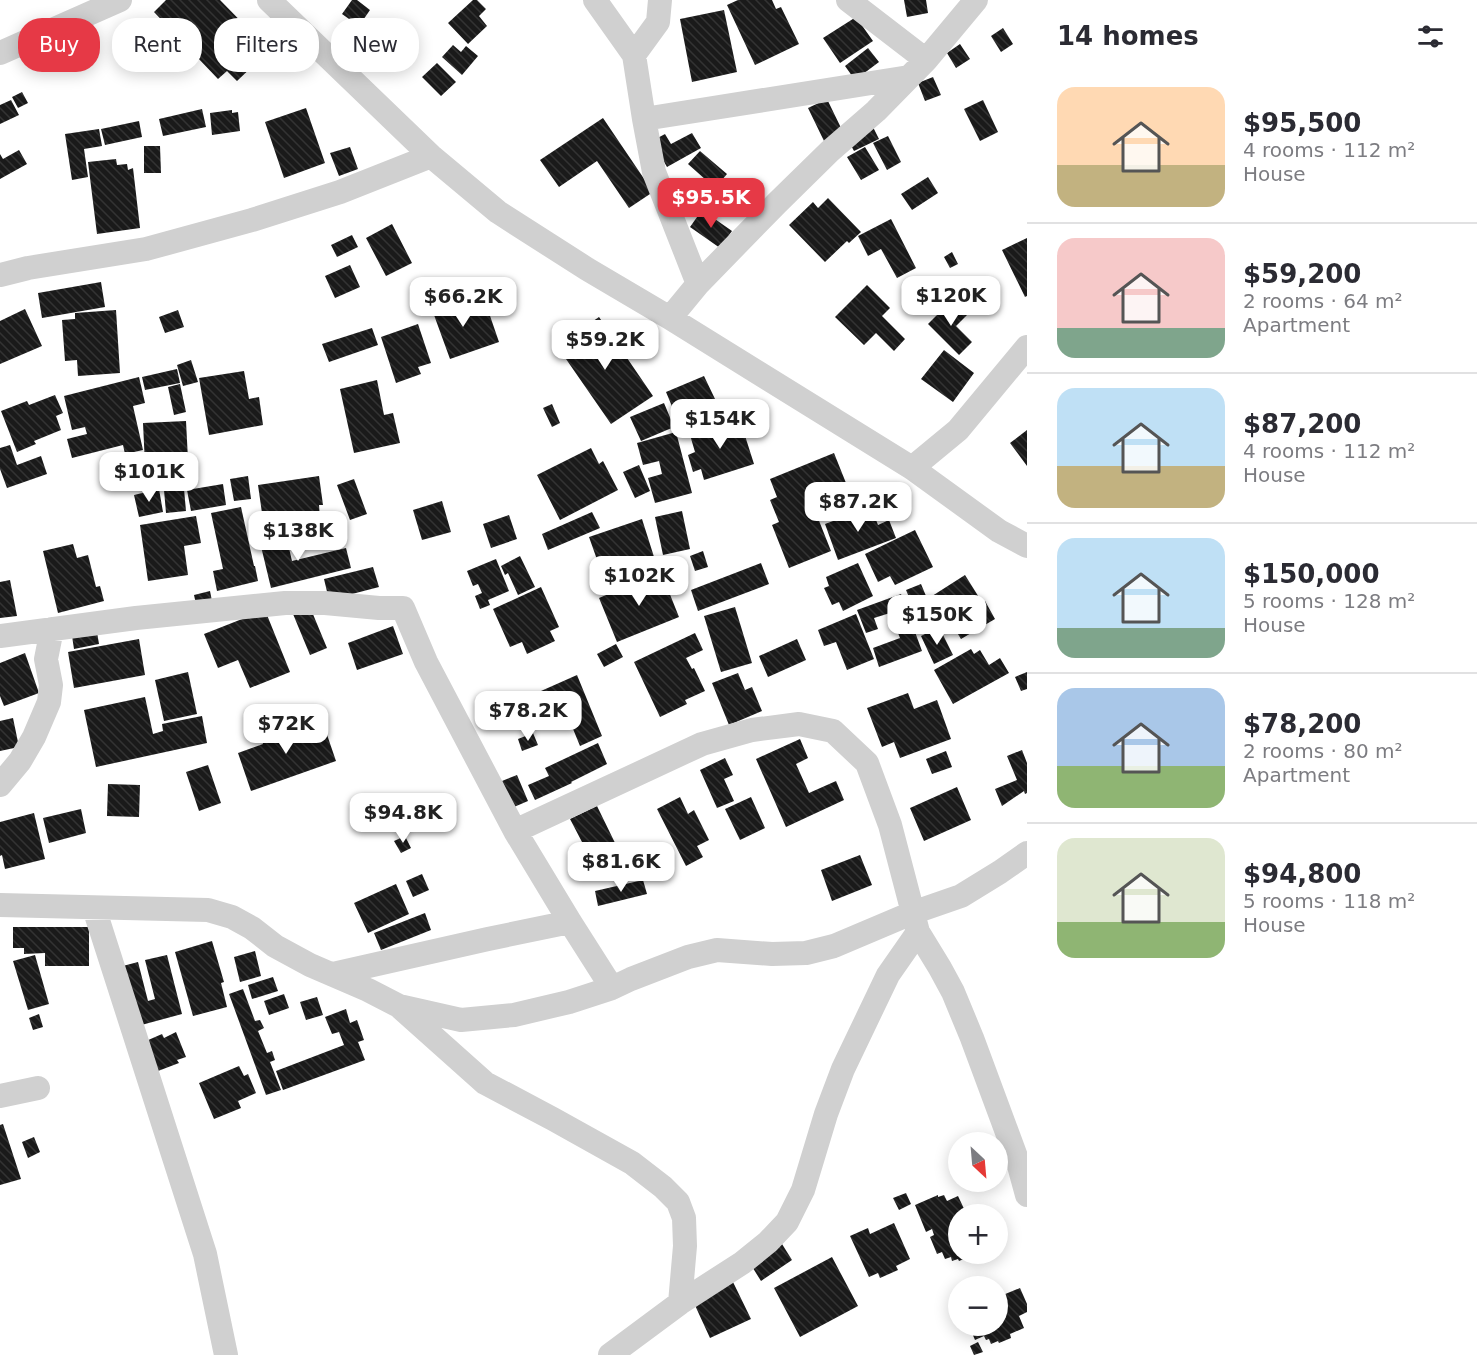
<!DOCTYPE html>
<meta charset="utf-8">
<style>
:root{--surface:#fff;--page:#f7f7f7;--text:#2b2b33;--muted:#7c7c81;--line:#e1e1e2;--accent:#e63946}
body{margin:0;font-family:"DejaVu Sans",sans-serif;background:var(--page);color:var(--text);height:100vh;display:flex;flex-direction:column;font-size:22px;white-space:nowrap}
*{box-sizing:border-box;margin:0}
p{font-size:20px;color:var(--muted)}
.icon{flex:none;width:33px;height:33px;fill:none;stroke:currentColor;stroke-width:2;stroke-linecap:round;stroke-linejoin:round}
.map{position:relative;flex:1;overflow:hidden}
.details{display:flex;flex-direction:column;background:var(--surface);width:450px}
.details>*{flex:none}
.guide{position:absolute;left:18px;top:18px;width:570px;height:54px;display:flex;gap:12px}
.needle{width:39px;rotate:154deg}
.fabs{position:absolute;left:948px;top:1132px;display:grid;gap:12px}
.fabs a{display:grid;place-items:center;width:60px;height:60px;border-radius:50%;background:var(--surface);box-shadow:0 3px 15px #0003;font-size:30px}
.price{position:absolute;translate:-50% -51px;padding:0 14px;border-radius:12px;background:#fff;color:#222;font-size:20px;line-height:39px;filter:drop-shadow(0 2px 3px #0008)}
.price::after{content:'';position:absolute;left:50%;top:36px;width:18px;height:14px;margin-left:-9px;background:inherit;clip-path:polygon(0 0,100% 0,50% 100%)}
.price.selected{background:var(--accent);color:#fff}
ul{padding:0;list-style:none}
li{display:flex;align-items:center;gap:18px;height:150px;padding:0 30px}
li+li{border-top:2px solid var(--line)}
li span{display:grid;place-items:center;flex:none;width:168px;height:120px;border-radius:18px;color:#555}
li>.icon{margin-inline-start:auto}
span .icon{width:72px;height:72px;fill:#fffc;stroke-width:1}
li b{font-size:26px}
h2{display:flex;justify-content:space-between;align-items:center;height:72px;padding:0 30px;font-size:26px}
.pill{padding:0 21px;border-radius:24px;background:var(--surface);box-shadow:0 3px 15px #0003;font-size:21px;line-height:54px}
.pill.selected{background:var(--accent);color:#fff}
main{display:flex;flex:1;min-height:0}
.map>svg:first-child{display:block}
.building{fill:url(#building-back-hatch)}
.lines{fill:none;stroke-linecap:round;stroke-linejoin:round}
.street{stroke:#d0d0d0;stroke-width:24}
</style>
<main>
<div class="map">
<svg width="1027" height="1355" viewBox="0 0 1027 1355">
<defs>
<pattern id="building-back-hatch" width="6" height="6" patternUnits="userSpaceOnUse" patternTransform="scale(1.5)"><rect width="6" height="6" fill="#1a1a1a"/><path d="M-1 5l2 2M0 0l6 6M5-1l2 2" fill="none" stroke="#333"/></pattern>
</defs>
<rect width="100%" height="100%" fill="#fff"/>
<path class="building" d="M166,0H220L262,43L250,53L258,61L237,81L227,71L218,79L154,12Z
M352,0H357L370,10L359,26L342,14Z
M473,0H477L486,9L479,16L487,26L468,44L448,23Z
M738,0H772L776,9L781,7L799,44L755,65L727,5Z
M904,0H926L928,13L907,17Z
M724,10L737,72L692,82L680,19Z
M856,17L873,41L840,63L823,38Z
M1003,28L1013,44L1001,52L991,36Z
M960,44L970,59L956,68L947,53Z
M453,45L461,52L466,46L478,56L462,75L442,57Z
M868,48L879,62L855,80L845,66Z
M437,63L456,82L441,96L422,77Z
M933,77L941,95L925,101L918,83Z
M22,92L28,103L18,108L12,97Z
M827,99L843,132L824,141L808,108Z
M11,100L19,115L0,124V105Z
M983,100L998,132L980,141L964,109Z
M306,108L325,163L284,178L265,122Z
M202,109L206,127L163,136L159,119Z
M232,110V113L238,112L240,131L212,135L210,113Z
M603,118L653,192L629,208L597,161L559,187L540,160Z
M139,121L142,137L105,145L101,129Z
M872,125L879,139L854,151L847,138Z
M99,129L102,146L84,149L88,177L72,180L65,134Z
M692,133L701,148L667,167L652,141L665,134L671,144Z
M888,136L901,162L887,170L873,143Z
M144,146H160L161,173H144Z
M350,147L358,169L339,176L330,153Z
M865,147L879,170L861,180L847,157Z
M19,150L27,164L0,179V154L3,159Z
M700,151L727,174L715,188L688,164Z
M116,159L117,165L127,164L128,170L133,168L140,228L97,234L88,162Z
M928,177L938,193L912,210L901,194Z
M828,198L861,232L849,243L847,241L825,262L789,225L813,202L818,208Z
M702,210L732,231L720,248L690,227Z
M891,219L916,268L897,278L881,249L868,256L858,236Z
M392,224L412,263L386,276L366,238Z
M352,235L358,247L337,257L331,245Z
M1027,238V296L1025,297L1002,250Z
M952,252L958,264L950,268L944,257Z
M350,265L360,287L335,298L325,276Z
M101,282L105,307L42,318L38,293Z
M867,285L890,308L882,316L905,339L894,351L876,333L864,345L835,317Z
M913,286L923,295L912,306L902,296Z
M452,297L457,310L470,305L473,315L488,310L499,342L450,359L430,304Z
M952,300L967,315L956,326L972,342L959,355L928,324Z
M25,309L42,346L0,364V321Z
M116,310L120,373L78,376L77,360L65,361L62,320L75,319V313Z
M178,310L184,327L165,333L159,317Z
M599,317L653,396L611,424L557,346Z
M418,324L431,363L418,367L421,374L396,383L381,337Z
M372,328L378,345L329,362L322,344Z
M944,350L974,373L953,402L921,379Z
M191,360L198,382L183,386L177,365Z
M177,369L180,383L145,390L142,377Z
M244,371L249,399L259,397L263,425L209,435L199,378Z
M704,376L715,399L676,416L666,392Z
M139,377L145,403L133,406L143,450L125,454L123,445L72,458L67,439L87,434L85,427L72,430L64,396Z
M377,380L384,415L393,413L400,443L354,453L340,389Z
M180,384L186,412L174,415L168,387Z
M55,395L63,413L56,416L61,430L34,441L36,444L17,452L1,411L27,401L29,405Z
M664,403L674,427L641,441L630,417Z
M552,404L560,423L552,427L543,408Z
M740,420L754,464L704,480L701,469L693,472L688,455L695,452L690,435Z
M186,421L189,479L176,480V485L146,486L143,423Z
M1027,430V466L1010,443Z
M676,432L692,493L655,503L648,478L662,474L659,461L643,465L637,443Z
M10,445L17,465L41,456L47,474L7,488L0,469V448Z
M591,448L599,464L603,461L618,490L560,520L537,475Z
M834,453L848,488L812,503L831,551L789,568L772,525L779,522L770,500L777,497L770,479Z
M639,465L650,491L635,498L623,472Z
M248,476L251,499L234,501L230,479Z
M319,476L323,505H319L320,519L294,523L295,529L265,534L258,485Z
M354,479L367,514L350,520L337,485Z
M223,484L226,505L191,511L187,490Z
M159,489L163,512L139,517L134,495Z
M184,489L186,511L166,513L164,490Z
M442,501L451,532L422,540L413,510Z
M241,507L254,566H255L258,581L217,591L213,571L223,569L211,513Z
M871,507L878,525L889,520L896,538L838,560L825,524Z
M682,511L690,549L663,555L655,517Z
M592,512L600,528L548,550L542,534Z
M509,515L517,539L491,548L483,524Z
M196,516L201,543L184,546L188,575L148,581L140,525Z
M642,519L655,560L620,572L616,562L600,568L589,537Z
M915,530L933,567L895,585L890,576L878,582L865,554Z
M285,531L292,561L346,548L351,568L271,588L259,538Z
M73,544L77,558L88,555L96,587L100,586L104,601L58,613L43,551Z
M703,551L708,567L695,571L690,556Z
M520,556L535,587L518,595L508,573L505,575L501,566Z
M496,559L509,591L488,600L490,605L480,609L475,596L482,593L478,584L473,586L467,571Z
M761,563L769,584L698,611L691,590Z
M858,563L873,596L843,611L839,602L832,605L824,588L829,586L826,577Z
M373,567L379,587L329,600L324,579Z
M661,572L679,617L617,642L599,598Z
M965,575L980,599L943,622L929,598Z
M10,580L17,616L0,618V582Z
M921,584L937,622L922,628L906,590Z
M541,587L559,627L550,631L555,641L527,654L522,642L510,647L493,609Z
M210,591L213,606L197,609L194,595Z
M901,594L922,651L879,667L873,648L900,638L890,613L874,618L878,629L866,633L857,610Z
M985,601L995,619L961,639L950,621Z
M310,607L327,648L310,655L293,614Z
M735,607L752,663L721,672L704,616Z
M265,610L290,672L250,688L238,660L218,668L204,634Z
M856,614L874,659L847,670L836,642L824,646L818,630Z
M393,626L403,654L357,670L348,643Z
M939,627L953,655L934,664L921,636Z
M97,632L99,644L74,649L72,636Z
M695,633L703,650L686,658L692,669L694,668L705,691L685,700L687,704L660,717L634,662Z
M139,639L145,675L74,688L68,652Z
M797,639L806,660L768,677L759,656Z
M616,644L623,657L604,667L597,654Z
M971,649L974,654L980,650L989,665L1000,658L1009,673L953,704L934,670Z
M25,653L39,693L4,706L0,696V663Z
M188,672L197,714L164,721L155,680Z
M1027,672V689L1021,691L1015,677Z
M738,673L745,690L752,687L762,711L729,725L712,683Z
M577,675L602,736L580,746L564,707L541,717L532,695Z
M908,693L914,709L937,700L951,739L900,758L894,742L882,747L867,708Z
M145,697L153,734L163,731L162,724L202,716L207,743L96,767L84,710Z
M13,718L19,747L0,751V721Z
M323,723L336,761L251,791L238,753L263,744L260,733L281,725L285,736Z
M533,733L538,745L522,751L518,739Z
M800,739L808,758L796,764L809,793L836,781L844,800L786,827L756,759Z
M598,743L607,764L571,782L572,783L535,800L528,785L549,776L545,768Z
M1022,750L1027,763V793L1025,794L1024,791L1002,806L995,789L1017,780L1007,756Z
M946,751L952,767L932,774L926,759Z
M725,758L733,775L724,779L734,801L717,808L700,770Z
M208,765L221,803L199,811L186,772Z
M517,775L528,801L514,807L502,781Z
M108,784L140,785L139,817L107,816Z
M957,787L971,820L924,841L910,808Z
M680,797L688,814L694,810L709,840L697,846L703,857L686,866L657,809Z
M751,797L765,828L740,840L725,809Z
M597,806L617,847L582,864L573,846L582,842L570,819Z
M81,809L86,833L49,843L43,818Z
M34,813L45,859L5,869L2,855L0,856V822Z
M405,836L411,848L401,853L394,841Z
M860,855L872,885L832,901L821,870Z
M422,874L429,890L413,897L406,881Z
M643,880L647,894L598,906L595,891Z
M396,884L409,914L368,933L354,903Z
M425,913L431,930L381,950L374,933Z
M13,927H89V966H45V953L24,954V948H13Z
M212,941L224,982L221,983L227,1007L193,1016L175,952Z
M255,951L261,976L240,982L234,957Z
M35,955L49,1004L28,1010L13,961Z
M167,955L182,1014L134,1027L119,967L138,962L148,1001L155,999L145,960Z
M273,977L278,991L252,999L248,985Z
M243,989L255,1021L260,1020L264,1028L258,1031L267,1053L272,1051L275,1060L270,1062L281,1090L266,1095L229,994Z
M284,994L289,1008L269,1015L264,1001Z
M317,997L323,1015L306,1020L300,1002Z
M346,1009L350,1023L357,1020L364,1040L358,1042L365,1060L283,1090L276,1071L344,1045L339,1032L332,1034L325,1017Z
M39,1014L43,1027L33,1030L29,1018Z
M176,1032L186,1057L177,1060L179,1063L158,1071L146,1041L162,1034L164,1038Z
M239,1066L244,1076L248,1074L256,1093L238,1101L241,1108L214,1119L199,1083Z
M3,1124L21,1179L0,1185V1125Z
M34,1137L40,1152L28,1158L22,1142Z
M906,1193L911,1204L899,1210L893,1198Z
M938,1195V1197L944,1195L947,1201L958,1196L967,1215H958V1254H976L959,1261L958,1259L952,1261L951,1257L945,1259L942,1252L937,1254L930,1237L934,1235L932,1229L926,1232L915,1205Z
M894,1223L910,1259L896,1266L898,1270L880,1278L878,1273L869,1277L850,1236L868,1228L870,1234Z
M782,1244L792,1260L761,1281L751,1265Z
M832,1257L858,1306L800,1337L774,1288Z
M733,1282L751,1319L710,1338L693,1301Z
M1020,1288L1027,1304V1312L1019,1316L1024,1328L1010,1334L1011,1338L999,1343L998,1341L991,1344L989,1339L986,1340L984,1336L975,1340L969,1326H998V1297Z
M978,1342L983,1352L974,1355L970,1346Z"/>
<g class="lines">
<path class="street" d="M269,0L431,156L498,212L587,269L670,318L912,468L999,531L1027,546
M595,0L634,55
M660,0L658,22L634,55L644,119L654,172L698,284
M848,0L926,60
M0,53L120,0
M644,119L909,77
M0,275L28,268L146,249L252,220L340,192L431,156
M670,318L698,284L777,203L830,151L876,111L926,60L976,0
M912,468L958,430L1027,347
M0,636L136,618L285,603H325L379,608H403L426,662L515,831L570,922L612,988
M0,785L20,761L34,737L49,702L51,685L46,659L52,629
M515,831L702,744L752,730L799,724L833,731L867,763L890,825L918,932L940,968L953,992L972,1038L1018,1162L1027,1195
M0,905L208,910L232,917L252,928L275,946L310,965L368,990L399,1006L461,1020L514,1015L569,1002L612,988L631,979L688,957L717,950L772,954L806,953L834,946L912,913L961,896L1000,872L1027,853
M94,908L205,1254L226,1355
M333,974L488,939L570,922
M401,1008L485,1083L553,1119L632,1163L663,1187L678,1202L684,1218L685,1246L680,1303
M0,1096L38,1088
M610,1355L680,1303L742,1263L768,1242L787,1222L803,1190L826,1114L843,1069L888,975L918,932"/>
</g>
</svg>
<div class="fabs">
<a><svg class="needle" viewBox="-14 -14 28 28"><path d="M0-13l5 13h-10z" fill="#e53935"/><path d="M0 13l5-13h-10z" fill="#7c7c81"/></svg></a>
<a>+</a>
<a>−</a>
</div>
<b class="price selected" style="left:711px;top:229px">$95.5K</b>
<b class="price" style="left:951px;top:327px">$120K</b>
<b class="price" style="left:463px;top:328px">$66.2K</b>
<b class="price" style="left:605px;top:371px">$59.2K</b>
<b class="price" style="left:720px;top:450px">$154K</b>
<b class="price" style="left:149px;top:503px">$101K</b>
<b class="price" style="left:858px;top:533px">$87.2K</b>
<b class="price" style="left:298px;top:562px">$138K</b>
<b class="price" style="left:639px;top:607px">$102K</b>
<b class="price" style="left:937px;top:646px">$150K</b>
<b class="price" style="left:528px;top:742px">$78.2K</b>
<b class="price" style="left:286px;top:755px">$72K</b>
<b class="price" style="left:403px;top:844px">$94.8K</b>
<b class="price" style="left:621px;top:893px">$81.6K</b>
<div class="guide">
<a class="pill selected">Buy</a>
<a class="pill">Rent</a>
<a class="pill">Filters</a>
<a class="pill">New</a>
</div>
</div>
<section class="details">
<h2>14 homes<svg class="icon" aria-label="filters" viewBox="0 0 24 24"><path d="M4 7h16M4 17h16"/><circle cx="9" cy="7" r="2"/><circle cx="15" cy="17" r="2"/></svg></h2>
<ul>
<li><span style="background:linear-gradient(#ffd9b3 65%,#c2b280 0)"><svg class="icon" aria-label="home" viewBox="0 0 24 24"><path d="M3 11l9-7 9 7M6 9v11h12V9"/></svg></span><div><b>$95,500</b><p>4 rooms · 112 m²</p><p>House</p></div></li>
<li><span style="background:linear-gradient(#f6c9c9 75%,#7fa58c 0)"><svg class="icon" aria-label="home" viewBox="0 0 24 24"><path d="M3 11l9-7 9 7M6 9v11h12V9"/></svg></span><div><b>$59,200</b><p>2 rooms · 64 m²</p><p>Apartment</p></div></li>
<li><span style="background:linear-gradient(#bfe0f5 65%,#c2b280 0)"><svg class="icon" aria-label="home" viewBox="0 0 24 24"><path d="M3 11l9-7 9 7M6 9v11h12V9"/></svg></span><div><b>$87,200</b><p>4 rooms · 112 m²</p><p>House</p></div></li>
<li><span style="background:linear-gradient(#bfe0f5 75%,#7fa58c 0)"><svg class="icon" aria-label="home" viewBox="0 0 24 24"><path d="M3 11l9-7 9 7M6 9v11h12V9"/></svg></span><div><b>$150,000</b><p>5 rooms · 128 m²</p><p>House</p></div></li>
<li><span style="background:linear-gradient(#a9c7e8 65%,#8fb573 0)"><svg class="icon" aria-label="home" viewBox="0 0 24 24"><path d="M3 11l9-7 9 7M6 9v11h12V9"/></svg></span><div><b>$78,200</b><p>2 rooms · 80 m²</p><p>Apartment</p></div></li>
<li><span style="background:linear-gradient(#dfe7d0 70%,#8fb573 0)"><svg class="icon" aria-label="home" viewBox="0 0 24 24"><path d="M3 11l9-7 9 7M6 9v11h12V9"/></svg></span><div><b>$94,800</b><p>5 rooms · 118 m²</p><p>House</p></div></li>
</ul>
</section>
</main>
